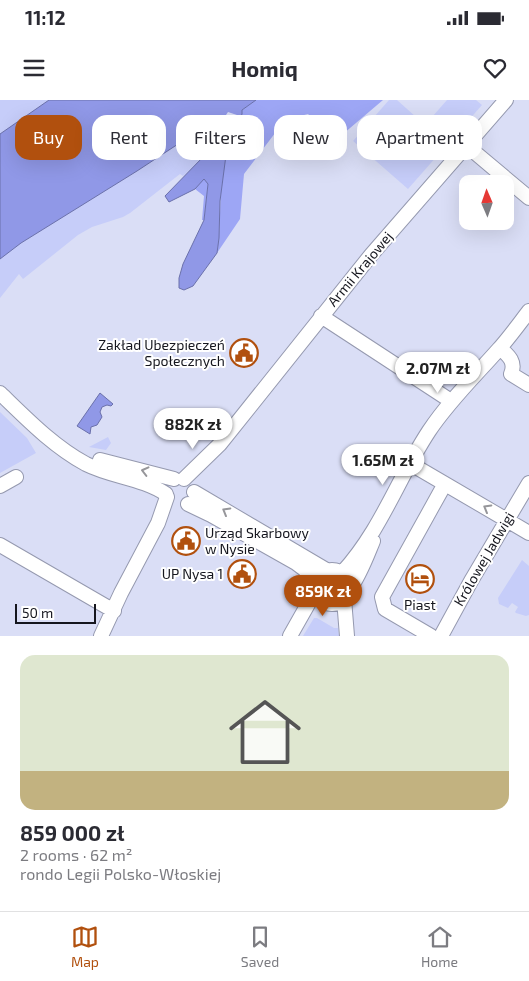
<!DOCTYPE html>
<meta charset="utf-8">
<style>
:root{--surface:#fff;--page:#f7f7f7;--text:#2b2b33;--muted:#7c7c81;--line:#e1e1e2;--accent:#b1500e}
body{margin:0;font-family:"Exo 2",sans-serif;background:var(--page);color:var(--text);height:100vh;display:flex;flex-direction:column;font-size:19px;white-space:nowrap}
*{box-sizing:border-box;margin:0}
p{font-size:16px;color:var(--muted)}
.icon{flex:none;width:28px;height:28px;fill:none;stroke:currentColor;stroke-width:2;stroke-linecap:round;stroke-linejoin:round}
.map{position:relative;height:536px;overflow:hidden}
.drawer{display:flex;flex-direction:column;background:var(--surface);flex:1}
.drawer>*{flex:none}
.top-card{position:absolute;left:15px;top:15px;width:500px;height:45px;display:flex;gap:10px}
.needle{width:32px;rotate:358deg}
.tools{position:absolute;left:459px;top:75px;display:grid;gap:10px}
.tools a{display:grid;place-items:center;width:55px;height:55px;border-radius:10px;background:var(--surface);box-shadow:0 5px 20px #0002;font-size:25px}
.scale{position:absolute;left:15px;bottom:12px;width:81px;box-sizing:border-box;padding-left:5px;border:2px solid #15161e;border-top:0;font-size:14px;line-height:18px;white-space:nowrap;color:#15161e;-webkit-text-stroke:4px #fff;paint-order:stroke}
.price{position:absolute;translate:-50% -42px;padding:0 11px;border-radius:18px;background:#fff;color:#222;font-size:16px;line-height:32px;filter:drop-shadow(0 1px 2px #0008)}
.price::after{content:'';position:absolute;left:50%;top:30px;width:15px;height:11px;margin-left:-8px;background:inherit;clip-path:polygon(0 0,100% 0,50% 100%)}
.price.selected{background:var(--accent);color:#fff}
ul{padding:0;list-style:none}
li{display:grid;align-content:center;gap:10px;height:265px;padding:0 20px}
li+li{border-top:1px solid var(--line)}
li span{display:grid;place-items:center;height:155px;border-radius:15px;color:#555}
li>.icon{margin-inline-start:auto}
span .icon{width:90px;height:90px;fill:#fffc;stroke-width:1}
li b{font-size:21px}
.tag{padding:0 18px;border-radius:15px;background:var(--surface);box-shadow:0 5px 20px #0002;font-size:18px;line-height:45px}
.tag.selected{background:var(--accent);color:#fff}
.status{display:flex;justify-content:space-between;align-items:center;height:35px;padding:0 25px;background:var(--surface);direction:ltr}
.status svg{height:14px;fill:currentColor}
header{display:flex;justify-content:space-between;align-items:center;height:65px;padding:0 20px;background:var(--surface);font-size:22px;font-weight:700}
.tabs{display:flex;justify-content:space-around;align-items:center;height:70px;border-top:1px solid var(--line);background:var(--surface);font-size:14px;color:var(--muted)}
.tabs a{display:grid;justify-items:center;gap:2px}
.tabs .selected{color:var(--accent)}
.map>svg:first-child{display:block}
.green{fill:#c6cdf9}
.forest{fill:#9da6f5}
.water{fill:#9098e7;stroke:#6b71ab}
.pier{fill:#dadef6}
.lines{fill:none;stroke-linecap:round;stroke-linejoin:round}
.minor-casing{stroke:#9599af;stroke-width:16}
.minor{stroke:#fff;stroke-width:14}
.oneway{stroke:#96969a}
.labels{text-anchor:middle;stroke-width:4;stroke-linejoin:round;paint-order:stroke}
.street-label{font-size:14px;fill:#15161e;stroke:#fff}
.poi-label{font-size:14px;fill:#15161e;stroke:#fff;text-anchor:end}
</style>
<div class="status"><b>11:12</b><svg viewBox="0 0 49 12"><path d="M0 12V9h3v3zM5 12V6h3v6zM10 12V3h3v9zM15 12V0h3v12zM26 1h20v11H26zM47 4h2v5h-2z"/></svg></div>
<header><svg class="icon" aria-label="menu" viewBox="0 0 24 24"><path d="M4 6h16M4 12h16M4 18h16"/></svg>Homiq<svg class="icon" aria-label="heart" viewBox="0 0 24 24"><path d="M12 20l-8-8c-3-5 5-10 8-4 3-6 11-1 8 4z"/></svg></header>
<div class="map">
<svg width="529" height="536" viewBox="0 0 529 536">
<rect width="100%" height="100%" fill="#dadef6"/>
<path class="green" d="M0,0H49L0,34Z
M389,0H397L425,25L447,0H476L482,5L408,89L353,41Z
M214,23C206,51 206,57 183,76L180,74L130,113L123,117L92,127L78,135L23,179L19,174L0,198V159L21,143L137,71L204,27Z
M0,312L27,338L36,353L0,373Z
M108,337L111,343L106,350L89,347Z
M522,460L529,466V515L526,516L516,513L515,512L518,507L512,503L508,508L499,504L498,498Z
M322 487a10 10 0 1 1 20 0a10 10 0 1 1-20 0Z
M314,518H317L334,528H338L339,536H303Z"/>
<path class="forest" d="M256,0H383L343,34L325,31L308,14L285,20L244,74L240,119L217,153C222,121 218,87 226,55C230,41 236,27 242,14V10Z
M204,78L208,84L204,120H202L204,96L195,89Z"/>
<path class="water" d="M49,0H256L242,10V14L226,55L220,101L219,138L217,153L193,186L184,190L179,188V178L183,164L204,120L208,84L204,79L195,89L169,102L165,96L203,57L214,23L204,27L137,71L21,143L0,159V34Z
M100,293L113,304L111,306L107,305L102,307L100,312L102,317L97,325L91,327L90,334L77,326Z"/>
<path class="pier" d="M228,12L243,17L241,22L237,20L230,38L225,36L228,29L222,27L224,23L229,25L232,18L226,15Z"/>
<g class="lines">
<defs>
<path id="minor" d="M466,45L529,98
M321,216L451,301
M500,248C509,256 516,262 511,274L529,285
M0,293C27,319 53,346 86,364C112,377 142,378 166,394
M100,360L174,379
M411,364L529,433
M184,379L220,344L371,155L506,0
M0,386L16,377
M194,392L328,471
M188,404L211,415L296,463L304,469L316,484
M0,445L114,511
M315 487a17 17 0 1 1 34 0a17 17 0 1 1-34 0Z
M342,473C382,429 398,378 429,331C449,301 475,276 498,250C509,238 519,224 529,211
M349,490C360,475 366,458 373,441
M344,499L347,536
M101,536L121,493L158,423L167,397
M290,536L316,490
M431,536L385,509L382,497L442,389
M441,536L471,481L529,383"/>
</defs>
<use href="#minor" class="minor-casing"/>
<use href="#minor" class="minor"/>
</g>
<defs><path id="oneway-chevron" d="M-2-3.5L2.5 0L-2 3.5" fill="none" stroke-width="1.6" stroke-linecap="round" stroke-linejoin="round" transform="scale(1.25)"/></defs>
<g class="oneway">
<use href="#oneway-chevron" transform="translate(145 371) rotate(-166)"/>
<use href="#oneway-chevron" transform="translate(487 408) rotate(-150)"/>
<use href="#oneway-chevron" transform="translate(226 411) rotate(-150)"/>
</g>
<defs>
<symbol id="civic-ring" viewBox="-11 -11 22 22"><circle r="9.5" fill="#fff" stroke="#b1500e" stroke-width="1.5"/><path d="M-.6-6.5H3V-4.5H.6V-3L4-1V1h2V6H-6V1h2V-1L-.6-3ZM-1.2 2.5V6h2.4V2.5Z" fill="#b1500e"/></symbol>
<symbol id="hotel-ring" viewBox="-11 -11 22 22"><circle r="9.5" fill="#fff" stroke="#b1500e" stroke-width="1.5"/><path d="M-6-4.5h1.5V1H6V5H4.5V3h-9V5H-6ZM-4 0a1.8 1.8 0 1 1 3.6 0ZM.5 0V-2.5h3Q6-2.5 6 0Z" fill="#b1500e"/></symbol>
</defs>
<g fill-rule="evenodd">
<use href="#civic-ring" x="228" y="237" width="32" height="32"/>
<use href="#civic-ring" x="170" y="425" width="32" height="32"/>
<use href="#civic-ring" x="226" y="458" width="32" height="32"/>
<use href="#hotel-ring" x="404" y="463" width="32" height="32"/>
</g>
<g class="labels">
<g class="street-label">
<text transform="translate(360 169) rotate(-50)" y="5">Armii Krajowej</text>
<text transform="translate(484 459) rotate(-60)" y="5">Królowej Jadwigi</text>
</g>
<g class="poi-label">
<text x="225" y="250">Zakład Ubezpieczeń<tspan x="225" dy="16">Społecznych</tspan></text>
<text x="205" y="438" text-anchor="start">Urząd Skarbowy<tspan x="205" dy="16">w Nysie</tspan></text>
<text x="223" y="479">UP Nysa 1</text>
<text x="420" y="510" text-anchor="middle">Piast</text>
</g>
</g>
</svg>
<div class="tools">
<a><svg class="needle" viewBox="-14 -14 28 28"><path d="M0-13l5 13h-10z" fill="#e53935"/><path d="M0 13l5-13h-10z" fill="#7c7c81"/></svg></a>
</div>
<div class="scale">50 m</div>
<b class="price" style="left:438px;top:294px">2.07M zł</b>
<b class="price" style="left:193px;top:350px">882K zł</b>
<b class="price" style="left:383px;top:386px">1.65M zł</b>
<b class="price selected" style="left:323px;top:517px">859K zł</b>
<div class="top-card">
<a class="tag selected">Buy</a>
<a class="tag">Rent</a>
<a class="tag">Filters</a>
<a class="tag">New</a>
<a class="tag">Apartment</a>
</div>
</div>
<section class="drawer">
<ul>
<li><span style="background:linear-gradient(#dfe7d0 75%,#c2b280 0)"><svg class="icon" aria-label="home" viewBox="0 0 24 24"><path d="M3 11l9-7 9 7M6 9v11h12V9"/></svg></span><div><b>859 000 zł</b><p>2 rooms · 62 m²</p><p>rondo Legii Polsko-Włoskiej</p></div></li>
</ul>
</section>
<nav class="tabs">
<a class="selected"><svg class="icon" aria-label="map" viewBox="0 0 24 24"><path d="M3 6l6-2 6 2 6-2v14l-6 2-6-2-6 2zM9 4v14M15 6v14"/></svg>Map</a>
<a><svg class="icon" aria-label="saved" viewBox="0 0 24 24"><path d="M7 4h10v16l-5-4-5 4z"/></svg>Saved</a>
<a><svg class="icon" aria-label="home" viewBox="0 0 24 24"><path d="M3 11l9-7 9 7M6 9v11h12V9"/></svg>Home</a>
</nav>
